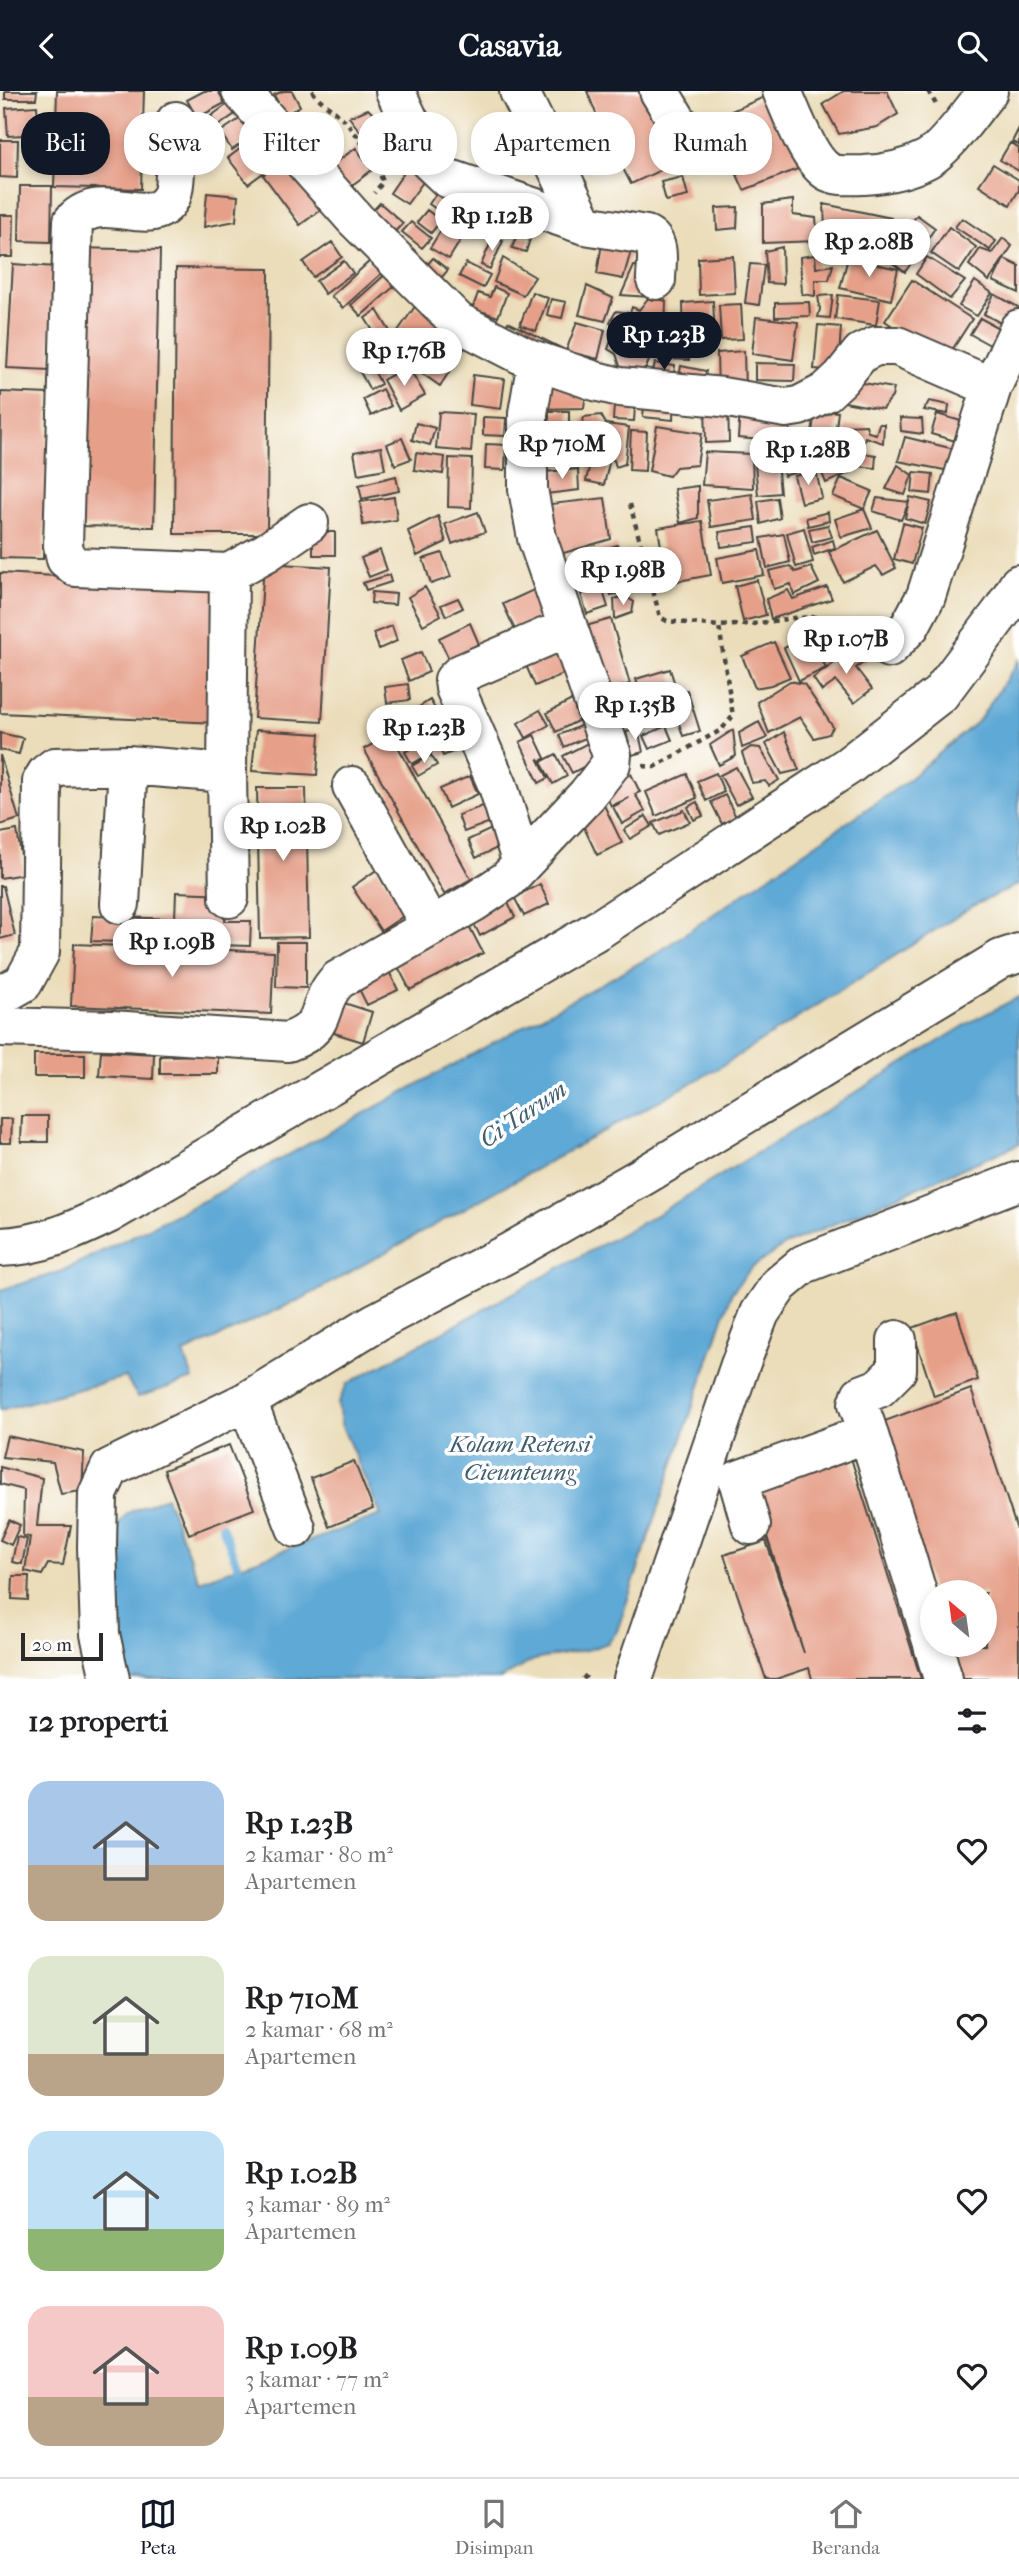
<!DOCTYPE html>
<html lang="id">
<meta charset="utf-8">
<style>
:root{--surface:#fff;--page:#f6f6f6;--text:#202124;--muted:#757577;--line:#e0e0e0;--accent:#111827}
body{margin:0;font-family:"IM FELL French Canon",serif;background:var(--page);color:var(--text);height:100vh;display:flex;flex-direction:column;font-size:26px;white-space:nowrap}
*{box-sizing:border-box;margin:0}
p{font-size:23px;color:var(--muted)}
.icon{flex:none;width:38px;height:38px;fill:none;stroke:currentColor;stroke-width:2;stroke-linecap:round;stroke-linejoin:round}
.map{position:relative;height:1588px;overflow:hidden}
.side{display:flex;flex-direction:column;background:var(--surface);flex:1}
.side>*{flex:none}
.banner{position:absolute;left:21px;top:21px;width:978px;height:63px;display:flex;gap:14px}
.needle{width:46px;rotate:331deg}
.buttons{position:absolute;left:920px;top:1489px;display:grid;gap:14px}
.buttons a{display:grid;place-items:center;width:77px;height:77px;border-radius:50%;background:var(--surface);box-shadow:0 4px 10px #0003;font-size:35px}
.scale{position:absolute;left:21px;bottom:18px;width:82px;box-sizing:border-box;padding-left:7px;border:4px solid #2b2b2b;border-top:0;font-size:19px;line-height:24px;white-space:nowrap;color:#2b2b2b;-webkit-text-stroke:5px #fff;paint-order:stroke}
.price{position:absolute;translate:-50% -60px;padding:0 16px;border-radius:24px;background:#fff;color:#222;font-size:23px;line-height:46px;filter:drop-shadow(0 2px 4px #0008)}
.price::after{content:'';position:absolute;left:50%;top:42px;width:21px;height:16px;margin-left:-10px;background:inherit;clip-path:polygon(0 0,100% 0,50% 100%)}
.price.on{background:var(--accent);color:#fff}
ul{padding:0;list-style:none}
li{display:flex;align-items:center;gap:21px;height:175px;padding:0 28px}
li span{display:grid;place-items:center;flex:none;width:196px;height:140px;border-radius:21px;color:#555}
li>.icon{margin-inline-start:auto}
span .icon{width:84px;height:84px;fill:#fffc;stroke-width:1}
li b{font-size:30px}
h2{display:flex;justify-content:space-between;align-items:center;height:84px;padding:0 28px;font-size:30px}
.chip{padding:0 24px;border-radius:28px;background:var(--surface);box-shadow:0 4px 10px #0003;font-size:24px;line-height:63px}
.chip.on{background:var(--accent);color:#fff}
header{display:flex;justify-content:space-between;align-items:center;height:91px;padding:0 28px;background:var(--accent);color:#fff;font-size:32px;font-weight:800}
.tabs{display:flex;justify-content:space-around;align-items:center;height:98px;border-top:2px solid var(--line);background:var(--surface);font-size:19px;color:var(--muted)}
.tabs a{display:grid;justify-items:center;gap:4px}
.tabs .on{color:var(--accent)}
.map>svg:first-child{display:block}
.water{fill:#5fa9d6;stroke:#456a80;stroke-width:2}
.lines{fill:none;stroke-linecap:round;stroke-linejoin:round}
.stream{stroke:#5fa9d6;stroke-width:8}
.building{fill:#e6a08a}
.minor-casing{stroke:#484640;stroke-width:42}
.path{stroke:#484640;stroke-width:4.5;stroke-dasharray:5 5;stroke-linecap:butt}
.minor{stroke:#fff;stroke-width:38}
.labels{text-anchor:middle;stroke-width:7;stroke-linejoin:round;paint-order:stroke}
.water-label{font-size:24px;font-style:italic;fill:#405d6f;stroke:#fff}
</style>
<header><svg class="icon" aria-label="back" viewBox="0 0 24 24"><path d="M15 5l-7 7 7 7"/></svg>Casavia<svg class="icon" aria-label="search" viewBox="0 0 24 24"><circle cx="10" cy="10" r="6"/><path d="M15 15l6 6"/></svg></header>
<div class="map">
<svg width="1019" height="1588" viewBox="0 0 1019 1588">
<rect width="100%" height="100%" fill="#fff"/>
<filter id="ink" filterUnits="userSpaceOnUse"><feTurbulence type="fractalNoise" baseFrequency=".0143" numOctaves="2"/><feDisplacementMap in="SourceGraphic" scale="14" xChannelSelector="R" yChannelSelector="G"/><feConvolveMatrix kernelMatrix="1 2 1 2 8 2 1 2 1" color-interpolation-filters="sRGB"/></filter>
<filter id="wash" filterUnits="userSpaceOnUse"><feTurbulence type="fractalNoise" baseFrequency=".00686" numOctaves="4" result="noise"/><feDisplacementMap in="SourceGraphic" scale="28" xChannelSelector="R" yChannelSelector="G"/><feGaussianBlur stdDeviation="1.57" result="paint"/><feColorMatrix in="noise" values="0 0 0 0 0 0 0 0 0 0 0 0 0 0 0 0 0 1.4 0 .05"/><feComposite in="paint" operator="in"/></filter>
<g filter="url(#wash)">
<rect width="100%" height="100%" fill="#ebddba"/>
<path class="water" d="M1019,569V793L973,815L722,975L303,1207L184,1262L193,1288L138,1306L125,1286L0,1319V1199L60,1181L211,1106L654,864L903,693L979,629Z
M1019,906V1053L785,1154L750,1178L731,1203L617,1540L608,1552L591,1558L534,1569L500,1588H126L111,1462L114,1440L127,1422L166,1406L199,1490L381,1424L341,1333L338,1313L347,1293L656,1124L972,930Z"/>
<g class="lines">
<path class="stream" d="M222,1435L238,1476"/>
</g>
<g id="blocks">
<path class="building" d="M5,0H37L36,8H5Z
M57,0H144L141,98L54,96Z
M204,0H218L225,12L197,27L187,9Z
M283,0H292L300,15L285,24L274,4Z
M587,0H653L672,55L676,72L631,93L601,35Z
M844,0H887L898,23L877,36L839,43L823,13Z
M769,4L808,74L744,99L733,75L727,77L710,42L728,31L727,22Z
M238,6L245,16L218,35L211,25Z
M37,15L39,43L8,45L6,17Z
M368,18L389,39L368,51L349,26Z
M250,21L262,38L232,59L220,41Z
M306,32L311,39L291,52L286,45Z
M1019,37V54L1012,51Z
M266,38L286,65L248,93L228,67Z
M316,38L322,46L301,62L295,54Z
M0,49H18L17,87L0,86Z
M1010,52L1019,57V80L1000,69Z
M356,57L372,79L339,104L322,81Z
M290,65L327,114L300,134L263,84Z
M993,73L1019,89V99L1010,114L979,94Z
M409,74L426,87L407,113L390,102Z
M683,86L688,105L666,110L661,91Z
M445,90L466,105L450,128L429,113Z
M20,95H52L51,151L19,150Z
M207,102L238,105L236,130L204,136Z
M474,109L496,122L480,148L458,135Z
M793,109V124L816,127L818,150L763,152V113Z
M380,112L403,132L386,150L363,130Z
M824,113L891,127L897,138L825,140Z
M738,116L737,137L717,139L716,117Z
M427,119L441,130L431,142L417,131Z
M0,124H14L13,166H0Z
M917,124L935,137L905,181L887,168L888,165L857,162L855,146L901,143L890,163Z
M962,127L996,150L990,159L955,136Z
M411,131L431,147L422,157L402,141Z
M949,136L976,156L959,181L931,162Z
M441,139L460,150L449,168L430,157Z
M517,144L530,148L526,161L512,157Z
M493,146L503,150L490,178L481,174Z
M1003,147L1012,155L989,190L969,174L980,158L992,162Z
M332,151L342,166L313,186L303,171Z
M602,152L631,160L623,188L597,183Z
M782,156L783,193L767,192L765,160Z
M78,157L160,159L154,436L71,435Z
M815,164L816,177L833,174L829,189H815V205L802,203L800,166Z
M733,165L735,202L699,204L698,167Z
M927,166L965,190L950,208L916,183Z
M433,167L448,179L435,194L420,182Z
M503,167L535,186L523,204L494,191Z
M848,167L898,178L891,209L840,197Z
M1004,168L1019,175V202L993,190Z
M344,170L353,182L325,203L316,190Z
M370,170L382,182L343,217L331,205Z
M466,172L490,184L483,197L459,185Z
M13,173L56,176L50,279L7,277Z
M750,173L764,174L759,214L745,212Z
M634,175L655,176L649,206L621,204Z
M176,177L269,178L267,443H174Z
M388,181L398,192L361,225L351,214Z
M912,189L972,228L945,270L885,230Z
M975,190L992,202L977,225L959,215Z
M587,195L613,207L605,230L579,224Z
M494,196L507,202L498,226L484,221L478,238L467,233L478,202L490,206Z
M532,201L548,207L536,240L520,234Z
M994,203L1018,216L1008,236L984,223Z
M833,204L830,227L818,226L820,218L818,205Z
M838,204L880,209L876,234L835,228Z
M649,206L666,210L665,241L689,252V269L650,267L641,289L621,278L616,263L608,258L616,236L610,231L616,220L630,222L632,216L639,219Z
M551,208L566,211L562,227L547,224Z
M713,210L715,245L684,247L683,212Z
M809,211L810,225L775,226V212Z
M741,213L743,248L721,249L719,214Z
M416,214L470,248L440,295L386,257Z
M377,219L392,244L380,251L365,227Z
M756,226L798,231L793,269L752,263Z
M980,227L1006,241L997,258L970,243Z
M508,231L563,258L556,274L499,248Z
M577,231L605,239L598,268L566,260Z
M818,234L841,236L838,280L814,278Z
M744,260L745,299L718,300L717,262Z
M370,272L381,293L370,299L359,279Z
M655,272L675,275L673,289L652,286Z
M755,272L795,273L794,290L755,289Z
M408,275L425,304L399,319L383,289Z
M681,275L706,280L702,303L677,299Z
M473,284L505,288L501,318L470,314Z
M544,287L587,292L584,317L540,318Z
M851,290L894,297L892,306L882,318L844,311Z
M382,298L391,315L371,325L363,308Z
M615,299L636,300L634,330L613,329Z
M1,301L49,303L43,468L0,467Z
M645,304L674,306L673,329L643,326Z
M929,310L949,314L948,323L924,319Z
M728,312L729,351L706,352L705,313Z
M740,318L791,322L789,351L738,347Z
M815,319L838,321L833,360L810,358Z
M549,320H569V349H549Z
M439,321L474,323L471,361L436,358Z
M937,323L971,333L966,353L931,343Z
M601,324L606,333L629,336L625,373L616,376L614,369L604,367V350H591L586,342V336L582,335L584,326Z
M483,326L506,327L505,345L483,344Z
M900,327L922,328L923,343L901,340Z
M416,332L435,337L430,354L412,349Z
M879,333H884L883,352L865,346L863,355L844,351L845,335L866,334L868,341L876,343Z
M657,335L702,342L697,374L676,376L669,385L649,380Z
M631,340L647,341L645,380L629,379Z
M794,344L798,348L803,379L784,385L780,362Z
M905,346L962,360L955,381L898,370Z
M402,347L411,368L395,374L387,353Z
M486,353L506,354L505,379L485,378Z
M587,353L586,370L554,368V355Z
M381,356L385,378L358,383L354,361Z
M840,360L849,382L826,392L816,367Z
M705,361L752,363L753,397L702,394Z
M776,361L780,402L758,404L754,363Z
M850,361L876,364L875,377L848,374Z
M416,362L445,366L443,383L414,379Z
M449,367L472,368L471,417L448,416Z
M591,368L609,372L604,394L586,390Z
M898,374L912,384L905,404L886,398Z
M578,378L579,399L546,403L544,381Z
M816,380L822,407L801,412L794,385Z
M914,381L933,383L931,403L912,401Z
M396,385L399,400L362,408L359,394Z
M841,387L872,400L864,418L833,405Z
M698,395V427L680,432L674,398Z
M752,403L756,429L711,436L707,409Z
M394,406L397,429L363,434L360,411Z
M910,406L931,411L925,433L905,427Z
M605,407L611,448L557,464L542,414Z
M777,407L780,427L761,433L758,410Z
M877,407L909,411L901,429L873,420Z
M864,418L872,437L841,446L835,428Z
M478,421L485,441L452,453L445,433Z
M828,421L829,430L808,435L806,427Z
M438,425L446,451L417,465L408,440Z
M702,430L711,484L667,492L658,437Z
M903,432L922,437L912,473L894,468Z
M828,434L832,446L812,451L809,438Z
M755,436L757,451L721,456L719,441Z
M804,437L813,471L796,476L787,442Z
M877,439L896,477L883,484L876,475L843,491L829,461Z
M313,441H335V464H313Z
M784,443L790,471L767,477L761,447Z
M833,449L835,457L814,464L812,456Z
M617,454L628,500L611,504L601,483L567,496L560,472Z
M380,459L387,479L369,486L361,467Z
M759,459L764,484L722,492L717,467Z
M442,462L451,486L431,493L423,468Z
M264,472L331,476L322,631L254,627Z
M790,475L795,481L811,476L819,492L794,504L791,493L774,498L769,480Z
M0,482L225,494L217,632L0,622Z
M389,484L391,491L366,499L363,492Z
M757,489L766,524L743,530L735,495Z
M425,496L441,524L423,534L408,506Z
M540,496L557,535L521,552L503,513Z
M827,496L832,508L771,528L766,508L788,499L793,508Z
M602,497L608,516L587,523L581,503Z
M372,501L396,503L395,514L371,512Z
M625,505L634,511L632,522L615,528L614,508Z
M458,507L463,517L446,525L441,514Z
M611,528L630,593L594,603L575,538Z
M470,532L479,553L449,568L439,547Z
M392,535L397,550L379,558L373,542Z
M829,535L845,562L831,570L815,542Z
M811,544L826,577L799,590L784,557Z
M560,546L575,578L535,595L521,563Z
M774,551L790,586L771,594L755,597L742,565Z
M857,556L867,569L856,577L872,598L854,612L836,590L822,600L813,587Z
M421,561L429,581L409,590L401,569Z
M670,578L675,594L641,604L636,588Z
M790,590L804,593L833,636L829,643L814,647L800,626L769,642L757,611Z
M408,593L410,609L387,612L385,596Z
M687,599L700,640L683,645L670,604Z
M585,602L595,621L556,641L547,622Z
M663,605L669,630L644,636L638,612Z
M430,609L438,623L423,631L416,618Z
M540,619L549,634L526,647L518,632Z
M596,628L600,641L564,656L559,644Z
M759,631L767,647L742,657L739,642Z
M666,635L672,649L649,658L643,645Z
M638,638L643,661L632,664L626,641Z
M256,639L320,643L317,684L252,680Z
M733,639L736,665L719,674L710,654Z
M784,641L799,679L782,683L766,653Z
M0,642L23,647L19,663L0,659Z
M461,642L467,655L443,665L437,652Z
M391,643L471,788L444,803L364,658Z
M534,644L545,667L541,670L538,667L548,687L539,692L520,651Z
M599,646L608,663L572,682L563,665Z
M423,650L431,662L412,673L405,661Z
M751,656L760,657L779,689L769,695L765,690L752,692L742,662Z
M556,663L567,685L553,693L541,671Z
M0,664L19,728L0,734Z
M431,664L437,674L418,685L412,675Z
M736,676L752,706L736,714L720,684Z
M716,682L724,701L706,710L697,690Z
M631,683L640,701L635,703L645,720L622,733L613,716L629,707L611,715L603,697Z
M687,683L697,707L656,725L646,701Z
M470,685L478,703L448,717L440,698Z
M257,697H306L309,846L260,847Z
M725,704L736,726L722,733L711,711Z
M494,711L501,727L464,741L458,724Z
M697,711L703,725L694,729L688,716Z
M603,712L622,752L597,764L578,724Z
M684,719L690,731L659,744L653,732Z
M646,725L652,735L630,748L624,739Z
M500,734L508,752L476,767L468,749Z
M17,739L24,783L0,787V742Z
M378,778L408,822L381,840L352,796Z
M540,793L549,813L524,825L514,806Z
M0,795H3L15,844L0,848Z
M502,800L515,826L480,845L467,819Z
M176,801L227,803L225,830H251L250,855L91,850L93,825L175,828Z
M464,825L483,862L410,899L391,862Z
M277,851H306V897L276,896Z
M74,853L274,861L271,923L71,915Z
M384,870L398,899L367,914L353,886Z
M344,912L372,921L363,951L334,942Z
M101,960L154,963L153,988L99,985Z
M34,963H85V986H34Z
M218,964V983H160V965Z
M22,1025H48V1051H21Z
M0,1028H12L11,1052H0Z
M957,1221L978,1289L934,1305L912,1237Z
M971,1298L1019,1445V1588H951L941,1554H985V1502H933L874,1334Z
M7,1345L84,1361L82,1400L61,1403L53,1371L2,1366Z
M229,1354L254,1418L189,1443L164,1379Z
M850,1364L921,1588H812L809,1577L776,1588H766L724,1464L766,1450L804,1562L751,1395Z
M354,1370L373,1418L329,1436L311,1387Z
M0,1376L42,1387L37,1435H71L63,1474L48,1473L42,1484L25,1480L30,1446L23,1445L24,1399L0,1393Z
M9,1429L20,1434L11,1454L0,1449Z
M17,1446L27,1448L22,1473L12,1471Z
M13,1485H29L28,1509L12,1508Z"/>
</g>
</g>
<g filter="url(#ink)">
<use href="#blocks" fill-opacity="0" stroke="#484640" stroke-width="2"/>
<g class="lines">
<defs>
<path id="minor" d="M241,0L355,128L458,231L528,267L595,290L620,296L722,306L786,317L799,315L826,301L841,287L861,262L876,255H897L992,296
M395,0L428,69L447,87L585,134
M519,0L585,134L646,144C662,152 656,173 656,189
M659,0L679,33
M782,0C791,20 808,68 827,80C836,86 853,84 864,84C884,83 908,78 927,68C946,58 973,18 988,0
M229,482L267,461L309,432
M889,557L910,535L926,505L992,296L1019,238
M227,682L229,807
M352,695L431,836
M522,773L498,695L455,597L454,589L460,583L567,537
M120,813L128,674
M0,905L23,892L40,861L42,690L47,682L55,676L128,674L227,682L229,482L76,476L66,468L63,454L73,130C104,97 152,142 171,106C177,96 175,44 176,30
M0,936L111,939L288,951C332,935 313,915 338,889L474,811L507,789L587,704L611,673L612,664L537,447L528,398V322L537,270
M0,1156C40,1155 73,1140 108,1123L601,837L848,675L940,603L1003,519L1019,493
M897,1249V1279L879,1297L861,1304L858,1313L866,1335L933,1553
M247,1310L296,1437
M751,1434L738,1389L868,1342
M933,1554L943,1588
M110,1588L100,1543L97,1456L98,1403L110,1377L247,1310L376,1231L512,1160L645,1084L1001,868L1019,862
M633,1588L740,1274L760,1222L779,1194L804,1173L1019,1090"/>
</defs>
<use href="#minor" class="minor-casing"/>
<path class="path" d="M312,0C321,11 331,17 341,26C353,36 379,76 383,91L374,102
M928,0L937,15
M630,413L660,526L667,530L719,535
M643,675L654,676L721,639L733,625L719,535L753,533L793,527L819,526L835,536L863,543
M583,1588L589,1581"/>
<use href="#minor" class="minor"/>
</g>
</g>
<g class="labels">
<g class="water-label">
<text transform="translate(523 1023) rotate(-34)" y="8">Ci Tarum</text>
<text x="520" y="1361">Kolam Retensi<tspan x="520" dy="28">Cieunteung</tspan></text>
</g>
</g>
</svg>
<div class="buttons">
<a><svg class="needle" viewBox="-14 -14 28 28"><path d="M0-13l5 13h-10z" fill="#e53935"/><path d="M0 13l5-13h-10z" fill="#757577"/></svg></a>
</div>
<div class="scale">20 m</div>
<b class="price" style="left:492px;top:162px">Rp 1.12B</b>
<b class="price" style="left:869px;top:188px">Rp 2.08B</b>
<b class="price on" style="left:664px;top:281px">Rp 1.23B</b>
<b class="price" style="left:404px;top:297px">Rp 1.76B</b>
<b class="price" style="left:562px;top:390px">Rp 710M</b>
<b class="price" style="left:808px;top:396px">Rp 1.28B</b>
<b class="price" style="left:623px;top:516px">Rp 1.98B</b>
<b class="price" style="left:846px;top:585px">Rp 1.07B</b>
<b class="price" style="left:635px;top:651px">Rp 1.35B</b>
<b class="price" style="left:424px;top:674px">Rp 1.23B</b>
<b class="price" style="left:283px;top:772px">Rp 1.02B</b>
<b class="price" style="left:172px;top:888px">Rp 1.09B</b>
<div class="banner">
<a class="chip on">Beli</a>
<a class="chip">Sewa</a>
<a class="chip">Filter</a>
<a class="chip">Baru</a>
<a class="chip">Apartemen</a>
<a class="chip">Rumah</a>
</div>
</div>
<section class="side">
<h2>12 properti<svg class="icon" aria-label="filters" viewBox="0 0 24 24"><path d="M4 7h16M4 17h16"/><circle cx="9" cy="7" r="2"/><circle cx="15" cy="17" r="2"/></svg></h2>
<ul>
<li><span style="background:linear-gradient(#a9c7e8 60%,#b9a48a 0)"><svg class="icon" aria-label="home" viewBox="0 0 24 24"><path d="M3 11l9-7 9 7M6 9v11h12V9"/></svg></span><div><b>Rp 1.23B</b><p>2 kamar · 80 m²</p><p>Apartemen</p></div><svg class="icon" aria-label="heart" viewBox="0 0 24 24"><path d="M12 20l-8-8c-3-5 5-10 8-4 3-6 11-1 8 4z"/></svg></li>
<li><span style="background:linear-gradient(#dfe7d0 70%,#b9a48a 0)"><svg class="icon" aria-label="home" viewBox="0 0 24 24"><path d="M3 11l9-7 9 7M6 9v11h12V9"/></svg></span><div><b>Rp 710M</b><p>2 kamar · 68 m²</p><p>Apartemen</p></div><svg class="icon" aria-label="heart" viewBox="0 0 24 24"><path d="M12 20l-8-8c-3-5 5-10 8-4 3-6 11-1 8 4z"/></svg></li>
<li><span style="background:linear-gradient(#bfe0f5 70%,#8fb573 0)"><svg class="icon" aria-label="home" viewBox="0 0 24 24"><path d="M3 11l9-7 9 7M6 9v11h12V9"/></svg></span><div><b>Rp 1.02B</b><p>3 kamar · 89 m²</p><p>Apartemen</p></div><svg class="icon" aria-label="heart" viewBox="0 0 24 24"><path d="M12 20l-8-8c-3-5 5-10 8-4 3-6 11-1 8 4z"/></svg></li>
<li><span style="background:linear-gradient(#f6c9c9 65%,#b9a48a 0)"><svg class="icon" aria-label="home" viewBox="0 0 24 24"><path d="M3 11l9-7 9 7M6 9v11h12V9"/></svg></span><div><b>Rp 1.09B</b><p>3 kamar · 77 m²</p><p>Apartemen</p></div><svg class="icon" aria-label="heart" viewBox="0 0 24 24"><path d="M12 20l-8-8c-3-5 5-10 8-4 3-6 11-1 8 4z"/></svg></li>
</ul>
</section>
<nav class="tabs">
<a class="on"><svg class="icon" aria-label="map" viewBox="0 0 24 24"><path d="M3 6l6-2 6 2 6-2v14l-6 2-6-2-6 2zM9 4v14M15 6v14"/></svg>Peta</a>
<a><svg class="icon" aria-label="saved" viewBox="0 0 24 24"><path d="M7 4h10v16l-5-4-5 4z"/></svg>Disimpan</a>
<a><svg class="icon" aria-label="home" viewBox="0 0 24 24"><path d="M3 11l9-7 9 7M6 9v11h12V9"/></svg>Beranda</a>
</nav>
